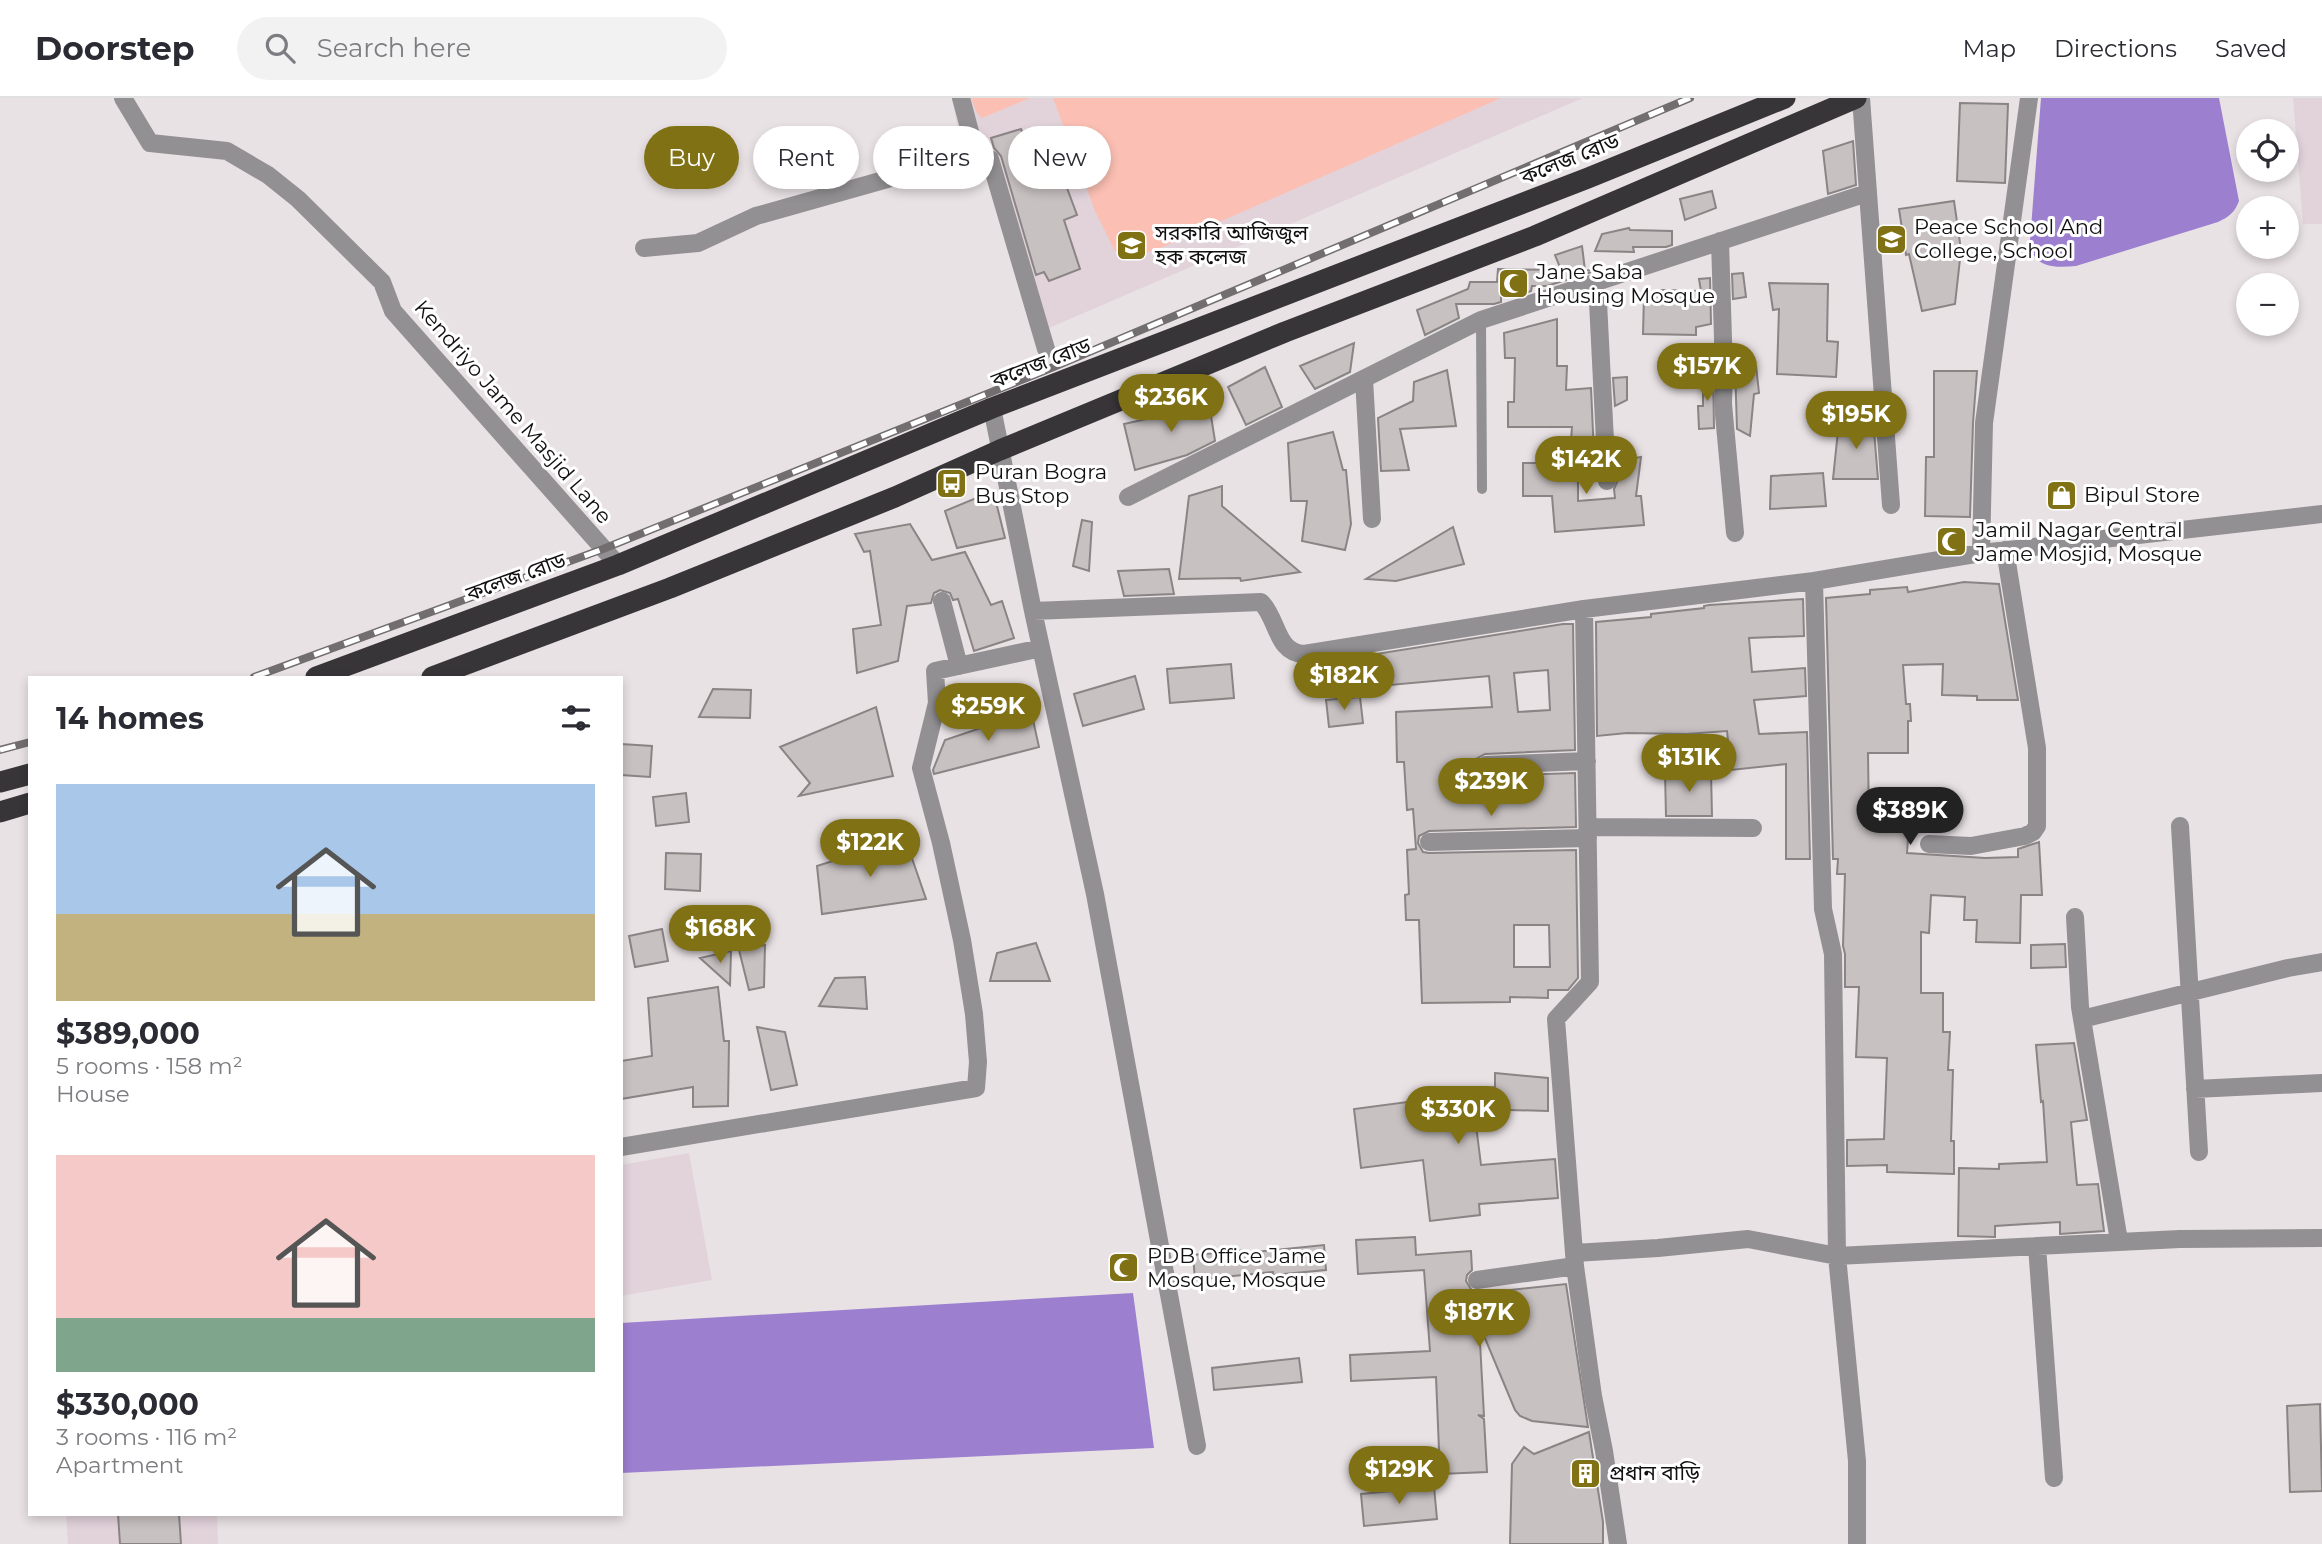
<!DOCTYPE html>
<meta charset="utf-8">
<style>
:root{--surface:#fff;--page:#f2f2f3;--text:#2b2b33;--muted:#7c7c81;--line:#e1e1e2;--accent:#807214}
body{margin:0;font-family:Montserrat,"Noto Sans Bengali",sans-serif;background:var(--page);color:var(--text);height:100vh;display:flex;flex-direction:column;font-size:26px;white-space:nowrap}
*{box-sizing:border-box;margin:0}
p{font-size:23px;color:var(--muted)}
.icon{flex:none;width:38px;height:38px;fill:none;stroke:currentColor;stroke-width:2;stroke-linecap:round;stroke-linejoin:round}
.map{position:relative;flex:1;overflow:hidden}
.side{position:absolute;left:28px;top:578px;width:595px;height:840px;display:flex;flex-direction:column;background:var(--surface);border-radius:0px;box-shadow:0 4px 10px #0003}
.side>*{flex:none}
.hud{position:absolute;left:644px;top:28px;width:665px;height:63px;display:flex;gap:14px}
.controls{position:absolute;left:2236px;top:21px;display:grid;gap:14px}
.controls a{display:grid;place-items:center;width:63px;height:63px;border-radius:50%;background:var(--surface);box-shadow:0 4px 10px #0003;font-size:35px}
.price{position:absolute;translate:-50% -60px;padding:0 16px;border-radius:24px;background:var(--accent);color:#fff;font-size:23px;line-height:46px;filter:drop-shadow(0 2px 4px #0008)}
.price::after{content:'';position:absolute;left:50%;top:42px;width:21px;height:16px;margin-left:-10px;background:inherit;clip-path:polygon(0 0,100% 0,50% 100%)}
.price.on{background:#222;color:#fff}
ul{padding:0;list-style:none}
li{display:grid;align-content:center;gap:14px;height:371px;padding:0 28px}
li span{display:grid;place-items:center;height:217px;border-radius:0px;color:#555}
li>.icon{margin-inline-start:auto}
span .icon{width:126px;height:126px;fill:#fffc;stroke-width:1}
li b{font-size:30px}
h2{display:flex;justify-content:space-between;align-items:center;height:84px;padding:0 28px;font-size:30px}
.tag{padding:0 24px;border-radius:32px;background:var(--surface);box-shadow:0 4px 10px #0003;font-size:24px;line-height:63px}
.tag.on{background:var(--accent);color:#fff}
header{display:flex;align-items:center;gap:42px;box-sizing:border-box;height:98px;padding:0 35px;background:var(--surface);border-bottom:2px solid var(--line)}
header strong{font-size:33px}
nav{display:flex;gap:38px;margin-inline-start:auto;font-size:24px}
.search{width:490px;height:63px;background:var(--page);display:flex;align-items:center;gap:18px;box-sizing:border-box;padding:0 24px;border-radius:38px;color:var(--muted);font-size:26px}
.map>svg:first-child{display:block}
.built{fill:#e2d3db}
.green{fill:#fbbfb3}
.water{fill:#9d7fd0}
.building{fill:#c8c1c2;stroke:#8a8484;stroke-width:2;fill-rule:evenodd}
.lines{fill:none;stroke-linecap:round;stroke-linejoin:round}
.lane{stroke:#929092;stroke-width:10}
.street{stroke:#929092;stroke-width:18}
.highway{stroke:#383539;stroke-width:21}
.rail-casing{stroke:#726e6f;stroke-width:8}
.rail{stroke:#fff;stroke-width:5;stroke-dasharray:16;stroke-linecap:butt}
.labels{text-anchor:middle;stroke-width:6;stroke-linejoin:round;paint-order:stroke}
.street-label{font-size:21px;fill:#110f10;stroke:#fff}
.poi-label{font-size:21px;fill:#110f10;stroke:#fff;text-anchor:start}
</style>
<header>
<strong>Doorstep</strong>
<div class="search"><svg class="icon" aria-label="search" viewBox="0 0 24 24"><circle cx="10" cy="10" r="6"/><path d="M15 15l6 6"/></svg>Search here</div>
<nav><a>Map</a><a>Directions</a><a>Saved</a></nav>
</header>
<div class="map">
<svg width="2322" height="1446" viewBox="0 0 2322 1446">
<rect width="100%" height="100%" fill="#e9e2e5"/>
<path class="built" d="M952,0H1583L1049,230L1036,202L1006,91L967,49L958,32Z
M2293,0H2322V126H2303Z
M689,1055L712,1182L621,1198V1067Z
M66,1416H217L218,1446H68Z"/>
<path class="green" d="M971,0H1030L982,20L977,15Z
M1053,0H1501L1158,151L1132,159L1115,153L1095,113Z"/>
<path class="water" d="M2041,0H2219L2239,103C2235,114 2229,119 2218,124L2076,168C2055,170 2031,170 2030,143Z
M1133,1195L1154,1350L621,1375V1225Z"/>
<path class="building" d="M1960,5L2008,6L2005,85L1957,83Z
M1021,31L1045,88L1064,82L1077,117L1064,122L1080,171L1049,183L1044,174L1036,177L1001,58L994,50L991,40Z
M1853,43L1856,87L1828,96L1823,53Z
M1712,93L1716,110L1685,122L1680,101Z
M1954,103L1961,152L1955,206L1922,213L1909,156L1906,157L1899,111Z
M1629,130L1630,132L1672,133V147L1666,149H1633L1634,154L1595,153L1602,136Z
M1582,148L1585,172L1595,173L1547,188H1532L1531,193L1523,196L1501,195V204L1494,206H1456L1459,220L1425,237L1417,212L1468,191L1470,184H1497L1498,171L1561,172L1555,157Z
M1743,175L1746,199L1733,201L1732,176Z
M1710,180L1711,226L1696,229V237L1643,236L1644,197L1663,192L1701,193L1699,181Z
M1769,185L1828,186L1827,243L1838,244L1836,279L1777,276L1779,211L1773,212Z
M1557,221V268H1567L1566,292L1591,290L1594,356L1570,355L1572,329H1508V304H1514L1515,260H1505L1504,235Z
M1354,245L1350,274L1315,291L1300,268Z
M1756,268L1759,295L1754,296L1750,338L1737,331L1735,269Z
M1265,269L1282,309L1246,327L1228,289Z
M1447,272L1456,328L1400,331L1409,372L1381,373L1378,320L1413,303L1414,284Z
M1934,273H1977L1973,325L1970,419L1925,418L1926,359H1934Z
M1703,274H1713L1714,330L1699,331L1698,308H1703Z
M1627,279V302L1615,308L1613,280Z
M1208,299L1215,343L1187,357L1135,372L1124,326L1173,315L1171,310Z
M1873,321L1878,381H1833L1839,323Z
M1333,334L1343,372H1346L1351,426L1345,452L1302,443L1307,403H1291L1288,345Z
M1641,359L1636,398H1641L1644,427L1555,434L1552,398H1523V365H1578V403L1615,400L1614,391L1618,382L1617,363Z
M1823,375L1826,408L1770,411L1771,378Z
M1222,388V408L1300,474L1241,483L1240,480L1179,481L1189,398Z
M986,396H994L1005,440L957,450L945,413Z
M1082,422L1092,424L1089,473L1073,468Z
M910,426L932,462L965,454L991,507L1002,503L1014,540L974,553L958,501L953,502L950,495L940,492L934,495L931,505L907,508L898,563L857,575L853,531L881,527L870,453L864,454L855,436Z
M1453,429L1464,466L1396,483L1366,481Z
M1169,471L1174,496L1124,498L1118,473Z
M1964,484L1999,486L2018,602H1977V598L1942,597L1943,566L1903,567L1906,606H1910L1911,623H1908V655H1868L1869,724L1909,727L1907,755L1985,760L2018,759V751L2039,744L2042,797H2021L2020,845L1976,844L1977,822H1964L1965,799L1931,797L1929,835L1921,834V895H1943V934H1950L1948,972H1953L1951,1043H1954V1076L1887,1074V1067L1847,1068V1042L1884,1041L1887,960L1856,959L1859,889H1845V856L1843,848L1845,776H1837L1838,761H1833L1826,500L1870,496V492L1907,489L1908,494Z
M1803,501L1804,538L1749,540L1752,574L1805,570L1806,598L1754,602L1759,636L1807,634L1810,761H1786V666L1731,672L1727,633L1687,636L1627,635L1597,638L1596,524L1651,519V516L1704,510V508L1709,507Z
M1563,526H1573L1575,652L1485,656L1476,661L1475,668L1480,677L1486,678L1575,675L1576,729L1429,733L1419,738L1418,745L1423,754L1429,755L1576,752L1578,880L1568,892H1548V900L1510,899V904L1422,905L1419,822H1406L1405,797L1409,796L1407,752L1416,751L1413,711L1407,712L1404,664H1397L1396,614L1492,609L1489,578L1379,588L1376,556ZM1548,572L1550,612L1518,614L1514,575ZM1514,827H1549L1550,869H1514Z
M1231,566L1234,600L1170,605L1167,571Z
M1135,578L1144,611L1083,628L1074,596Z
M713,591L751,592L750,620L699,619Z
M1360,599L1363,625L1329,629L1326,602Z
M876,609L893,678L799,698L810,685L780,649Z
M1031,613L1039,649L934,676L933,672L945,642Z
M621,646L652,648L650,679L621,677Z
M1665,674H1711L1712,718H1666Z
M686,695L689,724L656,728L653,699Z
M905,740L926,801L822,816L817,768Z
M666,755L701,756L700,793L665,791Z
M662,831L668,863L635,869L629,838Z
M1036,845L1050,883H990L997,855Z
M2065,846L2066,869L2031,870V847Z
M765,847L764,889L749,892L739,852Z
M731,853L730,887L700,860Z
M865,879L867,911L819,908L835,880Z
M718,889L724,943H729L728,1008L693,1009V989L621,1001V963L652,958L648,900Z
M757,929L785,934L797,987L771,992Z
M2074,945L2087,1022L2071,1024L2077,1087L2098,1086L2104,1133L2060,1136V1124L1995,1128V1139L1958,1138L1959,1070L1999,1071V1066L2047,1064L2043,1003L2041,1004L2036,947Z
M1495,975L1548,980V1013L1474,1011L1481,1067L1555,1061L1558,1100L1479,1106L1480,1117L1430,1123L1423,1062L1361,1070L1354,1011L1423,1002L1422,998L1495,989Z
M1415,1139L1416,1157L1471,1153L1472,1172L1467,1177L1466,1183L1474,1196L1566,1186L1588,1329L1532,1323L1520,1318L1515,1312L1479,1226L1484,1318L1478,1317L1484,1321L1487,1374L1440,1376L1436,1279L1351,1283L1350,1257L1430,1253L1424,1172L1358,1176L1356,1142Z
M1324,1147L1326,1172L1273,1177V1174L1195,1182L1193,1157L1245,1152L1246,1155Z
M1299,1260L1302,1284L1214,1292L1212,1270Z
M2320,1306L2322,1393L2290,1394L2287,1308Z
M1589,1334L1603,1424V1446H1510L1512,1366L1524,1349L1534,1356Z
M1434,1389L1437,1421L1364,1428L1361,1396Z
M118,1416H179L181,1446H120Z"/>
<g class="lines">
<path class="lane" d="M1481,222L1482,391"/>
<path class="street" d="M123,0L150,45L227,53L268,77L298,101L382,184L393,213L618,467
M961,0L976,56L990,61L1046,251
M1861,0L1891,407
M1720,143L1724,274L1723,306L1735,435
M644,150L698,145L756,118L976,56
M1597,184L1607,383
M1364,281L1372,421
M992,310L1033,513L1095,796L1197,1348
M1128,399L1481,222L1867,95
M1981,455L1984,325L2029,0
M1814,483L1823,811L1833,856L1837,1158L1857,1363V1446
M942,503L959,568
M1584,511L1590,884L1556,921L1575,1168L1593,1298L1604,1353L1618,1446
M1033,513L1261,504C1278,521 1276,555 1304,556L1584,511L1814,483L1981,455L2322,416
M1486,667L1587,663
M2180,728L2199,1054
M1588,729L1753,730
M1429,744L1588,740
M1929,746L1971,748L2025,738L2033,734L2037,728V650L2005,452
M2075,819L2080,909L2119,1143
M2082,921L2288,870L2322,864
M2195,991L2322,985
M621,1049L976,990L978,964L974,916L962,842L941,745L921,670L937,605L935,573L1041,550
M2037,1148L2054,1380
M1574,1155L1658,1150L1748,1141L1837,1158L2180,1141L2322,1140
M1477,1182L1575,1168"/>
<path class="highway" d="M316,579L618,467L992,310L1588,80L1785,0
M432,579L670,490L895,399L1000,352L1285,234L1535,138L1856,0
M0,684L30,676
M0,714L30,705"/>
<defs>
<path id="rail" d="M254,579L603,451L1056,268L1690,0
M0,652L30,644"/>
</defs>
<use href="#rail" class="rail-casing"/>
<use href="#rail" class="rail"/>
</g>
<defs>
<symbol id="school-square" viewBox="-11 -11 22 22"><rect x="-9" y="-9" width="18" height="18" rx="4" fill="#807214" stroke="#fff"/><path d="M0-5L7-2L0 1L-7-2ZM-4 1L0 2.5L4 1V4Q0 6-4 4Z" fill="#fff"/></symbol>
<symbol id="university-square" viewBox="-11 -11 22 22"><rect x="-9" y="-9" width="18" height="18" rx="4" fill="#807214" stroke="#fff"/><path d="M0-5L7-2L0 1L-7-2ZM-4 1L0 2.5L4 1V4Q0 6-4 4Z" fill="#fff"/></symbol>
<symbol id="mosque-square" viewBox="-11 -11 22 22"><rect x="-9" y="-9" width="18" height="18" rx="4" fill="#807214" stroke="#fff"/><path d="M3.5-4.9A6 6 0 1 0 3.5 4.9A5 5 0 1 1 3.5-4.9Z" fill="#fff"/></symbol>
<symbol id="bus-square" viewBox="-11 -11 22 22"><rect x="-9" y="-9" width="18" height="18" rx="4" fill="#807214" stroke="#fff"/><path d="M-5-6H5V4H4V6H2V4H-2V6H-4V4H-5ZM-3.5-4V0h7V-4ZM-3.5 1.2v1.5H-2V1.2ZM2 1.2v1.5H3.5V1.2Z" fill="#fff"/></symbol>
<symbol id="shop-square" viewBox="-11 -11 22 22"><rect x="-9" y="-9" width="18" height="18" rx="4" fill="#807214" stroke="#fff"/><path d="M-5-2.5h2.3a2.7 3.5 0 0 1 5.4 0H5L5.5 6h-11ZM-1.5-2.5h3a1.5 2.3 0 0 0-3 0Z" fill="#fff"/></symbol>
<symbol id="building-square" viewBox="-11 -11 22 22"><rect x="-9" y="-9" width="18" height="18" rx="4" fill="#807214" stroke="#fff"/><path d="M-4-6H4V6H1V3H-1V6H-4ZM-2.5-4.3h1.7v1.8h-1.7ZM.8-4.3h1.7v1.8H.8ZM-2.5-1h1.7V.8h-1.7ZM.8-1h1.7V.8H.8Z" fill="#fff"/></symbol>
</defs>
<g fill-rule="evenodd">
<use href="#school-square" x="1874" y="124" width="35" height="35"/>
<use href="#university-square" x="1114" y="130" width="35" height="35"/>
<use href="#mosque-square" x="1496" y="168" width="35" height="35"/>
<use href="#bus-square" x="934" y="368" width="35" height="35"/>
<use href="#shop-square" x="2044" y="380" width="35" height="35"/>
<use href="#mosque-square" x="1934" y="426" width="35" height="35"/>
<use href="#mosque-square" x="1106" y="1152" width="35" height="35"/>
<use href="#building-square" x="1568" y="1358" width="35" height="35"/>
</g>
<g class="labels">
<g class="street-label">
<text transform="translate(1570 61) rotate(-22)" y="7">কলেজ রোড</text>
<text transform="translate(1041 265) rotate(-21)" y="7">কলেজ রোড</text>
<text transform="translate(513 314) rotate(49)" y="7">Kendriyo Jame Masjid Lane</text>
<text transform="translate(516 479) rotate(-20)" y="7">কলেজ রোড</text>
</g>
<g class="poi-label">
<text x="1914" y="136">Peace School And<tspan x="1914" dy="24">College, School</tspan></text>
<text x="1155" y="142">সরকারি আজিজুল<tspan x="1155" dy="24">হক কলেজ</tspan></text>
<text x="1536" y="181">Jane Saba<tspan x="1536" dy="24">Housing Mosque</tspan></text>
<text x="975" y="381">Puran Bogra<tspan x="975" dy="24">Bus Stop</tspan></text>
<text x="2084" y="404">Bipul Store</text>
<text x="1975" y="439">Jamil Nagar Central<tspan x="1975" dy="24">Jame Mosjid, Mosque</tspan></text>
<text x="1147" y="1165">PDB Office Jame<tspan x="1147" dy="24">Mosque, Mosque</tspan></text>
<text x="1609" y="1382">প্রধান বাড়ি</text>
</g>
</g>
</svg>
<div class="controls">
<a><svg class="icon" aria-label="locate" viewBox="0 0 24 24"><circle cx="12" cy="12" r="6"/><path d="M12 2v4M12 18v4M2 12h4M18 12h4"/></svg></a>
<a>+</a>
<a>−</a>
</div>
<b class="price" style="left:1707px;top:305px">$157K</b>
<b class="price" style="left:1171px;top:336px">$236K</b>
<b class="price" style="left:1856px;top:353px">$195K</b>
<b class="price" style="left:1586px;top:398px">$142K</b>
<b class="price" style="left:1344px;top:614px">$182K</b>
<b class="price" style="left:988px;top:645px">$259K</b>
<b class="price" style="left:1689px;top:696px">$131K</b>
<b class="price" style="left:1491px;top:720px">$239K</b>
<b class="price on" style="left:1910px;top:749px">$389K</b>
<b class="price" style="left:870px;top:781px">$122K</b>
<b class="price" style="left:720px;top:867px">$168K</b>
<b class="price" style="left:1458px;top:1048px">$330K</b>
<b class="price" style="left:1479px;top:1251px">$187K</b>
<b class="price" style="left:1399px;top:1408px">$129K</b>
<div class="hud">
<a class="tag on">Buy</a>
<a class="tag">Rent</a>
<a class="tag">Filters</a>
<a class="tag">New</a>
</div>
<section class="side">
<h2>14 homes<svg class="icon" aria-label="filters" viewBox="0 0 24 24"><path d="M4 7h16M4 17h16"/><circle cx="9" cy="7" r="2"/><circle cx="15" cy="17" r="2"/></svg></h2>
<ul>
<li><span style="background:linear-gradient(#a9c7e8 60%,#c2b280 0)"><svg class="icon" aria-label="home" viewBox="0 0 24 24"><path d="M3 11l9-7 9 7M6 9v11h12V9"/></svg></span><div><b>$389,000</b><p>5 rooms · 158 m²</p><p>House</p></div></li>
<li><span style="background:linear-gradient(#f6c9c9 75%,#7fa58c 0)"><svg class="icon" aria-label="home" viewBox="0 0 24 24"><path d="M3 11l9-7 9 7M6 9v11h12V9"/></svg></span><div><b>$330,000</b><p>3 rooms · 116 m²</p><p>Apartment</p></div></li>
</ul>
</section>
</div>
